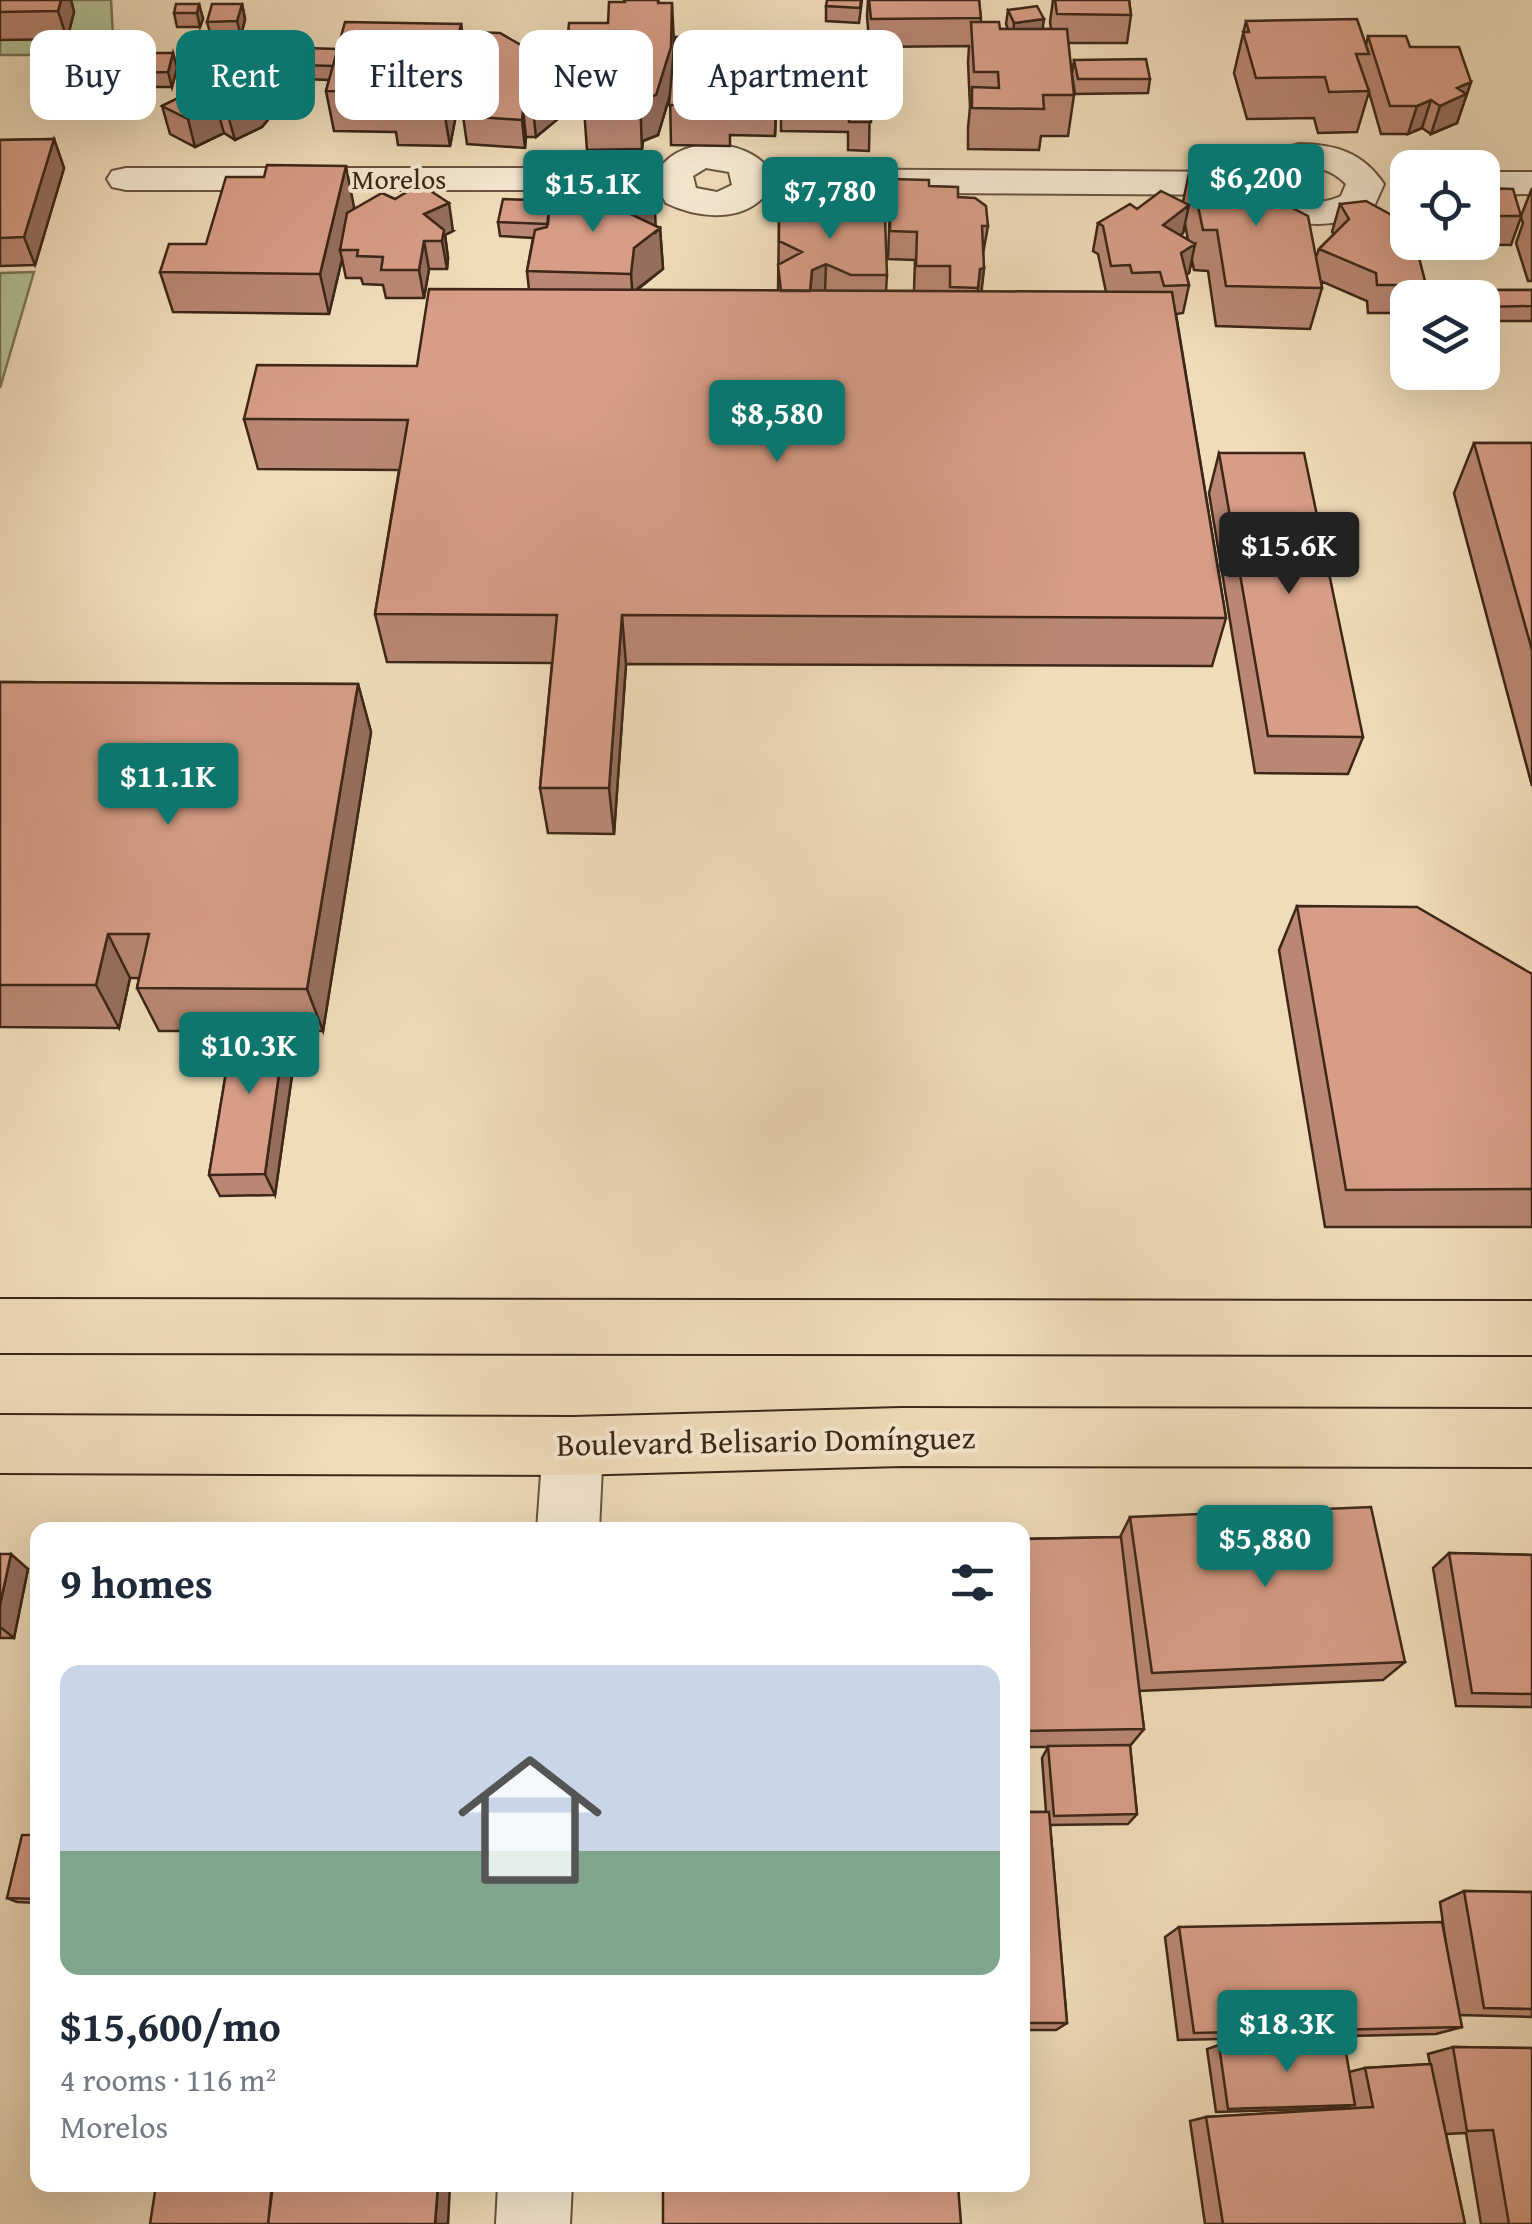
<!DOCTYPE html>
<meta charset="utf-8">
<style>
:root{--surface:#fff;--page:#f6f6f7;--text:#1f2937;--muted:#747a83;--accent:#0f766e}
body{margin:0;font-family:"Gentium Book Plus",serif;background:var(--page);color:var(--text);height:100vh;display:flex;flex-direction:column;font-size:38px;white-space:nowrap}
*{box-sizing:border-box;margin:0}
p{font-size:32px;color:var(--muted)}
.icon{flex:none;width:55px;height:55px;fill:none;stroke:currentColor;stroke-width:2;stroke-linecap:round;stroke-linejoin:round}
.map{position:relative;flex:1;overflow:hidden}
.sheet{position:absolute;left:30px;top:1522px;width:1000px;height:670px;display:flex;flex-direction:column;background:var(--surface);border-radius:20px;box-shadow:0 10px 40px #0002}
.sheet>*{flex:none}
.top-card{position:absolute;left:30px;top:30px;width:1000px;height:90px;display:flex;gap:20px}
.tools{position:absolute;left:1390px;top:150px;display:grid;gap:20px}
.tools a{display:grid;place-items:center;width:110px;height:110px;border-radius:20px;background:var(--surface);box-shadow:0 10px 40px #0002;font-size:50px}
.price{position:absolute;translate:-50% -85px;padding:0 22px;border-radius:10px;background:var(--accent);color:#fff;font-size:32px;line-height:65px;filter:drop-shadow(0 2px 5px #0008)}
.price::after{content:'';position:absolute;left:50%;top:60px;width:30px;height:22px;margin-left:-15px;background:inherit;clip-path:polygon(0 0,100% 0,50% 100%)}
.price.active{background:#222;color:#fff}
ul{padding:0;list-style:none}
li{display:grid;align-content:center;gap:20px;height:530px;padding:0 30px}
li span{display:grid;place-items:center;height:310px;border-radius:20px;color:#555}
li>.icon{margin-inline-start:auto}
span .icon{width:180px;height:180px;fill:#fffc;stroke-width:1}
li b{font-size:42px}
h2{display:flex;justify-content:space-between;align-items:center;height:120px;padding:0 30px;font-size:42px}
.tag{padding:0 35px;border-radius:20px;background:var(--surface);box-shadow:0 10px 40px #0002;font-size:35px;line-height:90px}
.tag.active{background:var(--accent);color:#fff}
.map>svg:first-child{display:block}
.green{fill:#b4c294;stroke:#787456;stroke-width:2.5}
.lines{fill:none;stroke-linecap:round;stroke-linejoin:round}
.minor-casing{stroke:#695440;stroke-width:4}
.major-casing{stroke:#3c2718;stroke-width:4}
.minor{fill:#f5e8d2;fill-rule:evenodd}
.major{fill:#f0dcb9;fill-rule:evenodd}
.wall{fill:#b98773;stroke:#3c2718;stroke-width:2.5;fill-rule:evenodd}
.shaded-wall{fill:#966e5e;stroke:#3c2718;stroke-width:2.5}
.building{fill:#d79d86;stroke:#3c2718;stroke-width:2.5}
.labels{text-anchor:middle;stroke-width:8;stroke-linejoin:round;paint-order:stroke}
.far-street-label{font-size:28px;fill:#3c2718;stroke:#f5e8d2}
.street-label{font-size:32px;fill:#3c2718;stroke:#f5e8d2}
</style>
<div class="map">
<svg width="1532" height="2224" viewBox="0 0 1532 2224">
<rect width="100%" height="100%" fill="#f0dcb9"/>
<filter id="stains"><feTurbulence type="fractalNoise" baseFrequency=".002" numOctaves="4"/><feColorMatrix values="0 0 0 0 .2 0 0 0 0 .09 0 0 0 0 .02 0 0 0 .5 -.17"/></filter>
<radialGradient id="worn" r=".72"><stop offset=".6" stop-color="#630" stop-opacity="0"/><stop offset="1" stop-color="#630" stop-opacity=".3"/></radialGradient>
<path class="green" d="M0,0H111L114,55H0Z
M34,272L0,388V273Z"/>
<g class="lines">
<defs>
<path id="minor" d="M1299,144C1336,144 1363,153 1384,184L1372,211C1335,229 1281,232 1254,195L768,192C744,223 699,219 666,203L659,190H126L112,187L107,179L112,171L126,168H660C683,135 745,138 769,169L1249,172L1267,153ZM1300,166C1319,167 1332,170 1346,184L1341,196C1319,207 1301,200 1284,183L1287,174ZM706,168L729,172L732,185L717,192L696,188L693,176Z
M1482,172H1532V194L1482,195Z
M573,1417L595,1425L603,1446L599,1530H537L543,1446L551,1425Z
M498,2185H572L570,2224H496Z"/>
<path id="major" d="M0,1299L1532,1301V1355L0,1353Z
M901,1408L1532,1409V1467L901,1466L573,1475L0,1473V1415L573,1417Z"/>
</defs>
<use href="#minor" class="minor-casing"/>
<use href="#major" class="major-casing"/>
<use href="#minor" class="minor"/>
<use href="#major" class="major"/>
</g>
<path class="wall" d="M0,0H71L74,12L67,39L0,40Z
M624,0H658L674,44L778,36L775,136L730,135V146L671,145L670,95L658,135L643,141L642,149L587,150L584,109V88L571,87L567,46L608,23L624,2Z
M862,0L859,23L826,21V6Z
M868,0H979L981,22L1000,29H1008L1006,24L1008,10L1043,29H1051L1050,22L1053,0H1129L1131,15L1127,43H1068L1074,95L1068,136H1041L1039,150L968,149V128L970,107L968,62L969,46L871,47L869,151L848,150V132L781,131V103L869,40L867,16Z
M199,4L203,19L200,27H177L174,13Z
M242,4L245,19L241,36H211L207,22Z
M1246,21L1366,45L1368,36L1410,47L1471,82L1457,123L1431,134L1422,128L1408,134H1381L1369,92L1357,132L1318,133L1314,118L1247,119L1234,73Z
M461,24L465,52L550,78L565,113L536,137H526L525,148L467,144L463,116V104L461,89L450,146L398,145L396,132L334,131L326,91L329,80L303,79L300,65L338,49Z
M136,52L137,57L173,53L177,68L172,87H137L135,82L133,86H89L84,72Z
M256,58L282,93L275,111L262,127L235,140L224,133L195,147L170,134L162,106L182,96L179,84Z
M1074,60L1150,79L1148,93L1075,94L1072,74Z
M54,139L64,168L35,265L0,266V140Z
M1190,168L1290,206L1316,257L1319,249L1334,234L1332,232L1340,204L1426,285L1422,298H1408V313H1368L1367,301L1321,281L1322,288L1310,329L1216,326L1208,271L1194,270L1192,260L1189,273L1186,275L1189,285L1183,313L1176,314L1226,618L1212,666L626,664L614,834L548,833L540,788L552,663L387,662L375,614L399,470L258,469L244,419L417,366L529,290L527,271L533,238L500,236L498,222L563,210L656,226L660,228L663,269L637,290L778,291L779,220L782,218V209L839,210L863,216L887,275L886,291H914L915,260L888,259L891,179L929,186L958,197L988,226L983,254L984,268L981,292H1106L1098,254L1093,251L1098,223L1137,209L1183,202ZM1185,224L1188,240L1180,235L1183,233Z
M1482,188L1521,216L1532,188V281H1528L1516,243L1523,223L1521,217L1511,245L1444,244V242H1482Z
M354,207V209L453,231L445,235L448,258L447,269H429L424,298H386L383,285L363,284L361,278H346L342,259L329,314L173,312L160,272L206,244Z
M1471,290H1532V321H1482V298H1468Z
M1474,443H1532V786L1454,493Z
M1219,453L1363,737L1348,774L1255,773L1209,493Z
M0,682L358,684L371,732L323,1031H293L297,1040L275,1195L220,1196L209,1175L233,1031H159L137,988L139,978H130L119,1028L0,1027Z
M1297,906L1532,974V1227H1325L1279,950Z
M1130,1517L1405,1662L1383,1680L1139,1691L1144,1729L1130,1746L1137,1814L1128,1824L1050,1825L1067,2023L1056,2030H1022V1812H1046L1042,1758L1048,1747H1022V1539L1120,1537Z
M1449,1553L1532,1555V1707L1456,1706L1433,1568Z
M0,1554L28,1569L14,1638H0Z
M38,1835V1903L17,1902L7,1898Z
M1464,1891L1532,1892V2017L1459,2015L1462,2027L1436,2034L1178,2040L1165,1937L1179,1927L1447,1952L1440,1902Z
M1219,2045L1349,2072L1365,2068L1430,2064L1428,2054L1453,2047L1532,2048V2224H1481L1466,2133L1446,2134L1465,2224H1205L1190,2121L1206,2117L1350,2109L1349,2106L1339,2108L1216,2112L1207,2049Z"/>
<path class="shaded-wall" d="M61,0H71L74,12L67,39L58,11Z
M672,3L674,44L672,88L658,135L643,141L642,149L640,100Z
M199,4L203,19L200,27L197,13Z
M242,4L245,19L241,36L237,21Z
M1044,19L1042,34L1013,37L1014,23Z
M461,24L466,64L459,76L461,89L450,146L443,105Z
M778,36V77L775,136L776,95Z
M136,52L140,66L132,73L135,82L133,86L129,72Z
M173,53L177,68L172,87L168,72Z
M549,61L552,94L562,85L565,113L536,137L533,109L541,66Z
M276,65L282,93L275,111L262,127L235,140L227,112Z
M1471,82L1457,123L1431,134L1440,106L1457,88Z
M1431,100L1422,128L1408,134L1417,106Z
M216,105L224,133L195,147L188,119Z
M523,109L526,137L525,148L522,120Z
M54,139L64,168L35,265L24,237Z
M346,166L354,207L344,250H340L342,259L329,314L320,274Z
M1294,190L1283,230L1279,201Z
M654,192L656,232L660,228L663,269L637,289L634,315L631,274L622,210Z
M449,203L453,231L445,235L448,258L447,269L442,241L424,214Z
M1189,205L1183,233L1157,253L1163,225Z
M424,241L429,269L424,298L419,270Z
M1195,244L1189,273L1175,281L1181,253Z
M826,264L825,292L810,293L812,270Z
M984,268L981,296L977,297L980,269Z
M622,615L626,664L614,834L609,788Z
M358,684L371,732L323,1031L307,989Z
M108,934L130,978L119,1028L96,985Z
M287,1017L297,1040L275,1195L265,1174Z
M11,1554L28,1569L14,1638L0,1627V1605Z
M438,2185H450L448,2224H435Z"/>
<path class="building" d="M0,0H61L58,11L0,12Z
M625,0H658V3H672L671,47L656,95L640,100V109H584L586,47L567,46L569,23H608L609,2H625Z
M827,0H861L860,8L826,6Z
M869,0H979L981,18L871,19Z
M1055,0H1129L1131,15L1057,14Z
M176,4H199L197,13H174Z
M212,4H242L237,21L207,22Z
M1037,6L1044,19L1014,23L1008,10Z
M1357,19L1369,54H1356L1369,91L1329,92L1325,77L1256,78L1243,32H1249L1246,21Z
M345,22L461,24L443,105L391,104L394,92L326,91Z
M971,22H999L1000,29H1067L1074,95H1043L1044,109L972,108V87L999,88L998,72H974Z
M469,32L500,33L549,61L541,66L549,70L543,74L562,85L533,109H523L522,120L463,116L468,79L459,76Z
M778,36L776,95L728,94L729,105H669L675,37Z
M1368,36H1406L1410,47H1459L1471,82L1457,88L1466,94L1440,106L1431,100L1417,106H1390Z
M784,38L871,40V122H849V104L781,103Z
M194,41H219L256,58L263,55L276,65L269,83L256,99L227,112L216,105L188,119L162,106L195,90L190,84H179L183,51H190Z
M305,48L338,49L333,66L300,65Z
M90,52H136L129,72H84Z
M138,53H173L168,72L132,73Z
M1146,59L1150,79H1078L1074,60Z
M54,139L24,237L0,238V140Z
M267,165L346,166L320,274L160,272L169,244H206L226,177H264Z
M1190,168L1259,169L1294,190L1279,201L1308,216L1322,288L1226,286L1217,230H1203Z
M632,178L654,192L622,210L660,228L634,248L631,274L527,271L535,230L547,227L549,210L577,209Z
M891,179L929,180V186L958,187V197L975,198L986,206L988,226H982L984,268L980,269L978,288L950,287V266H916L917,232L890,231Z
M420,184L449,203L424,214L444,230L442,241H424L419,270H381L383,257L357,256L358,250H340L347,213L382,193L395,199Z
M1482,188L1513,189L1521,216H1482Z
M814,190L839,210H863L862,216L885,217L887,275H851L826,264L812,270L810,291H781L778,265L802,252L779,241V220L794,214L782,209Z
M1161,191L1189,205L1163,225L1195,244L1181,253L1189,285L1164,286L1160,272L1132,273L1130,265L1111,266L1103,226L1098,223L1130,204L1137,209Z
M503,199L562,201L560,210H549L548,224L498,222Z
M1366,201L1408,224V242H1415L1426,285H1377L1376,273L1319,249L1349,219L1340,204Z
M429,289L1172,292L1226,618L622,615L609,788H540L557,615L375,614L408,420L244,419L257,365L417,366Z
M1471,290H1532V306L1482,307V298H1473Z
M1474,443H1532V650Z
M1219,453H1304L1363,737L1268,736Z
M0,682L358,684L307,989L137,988L149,934H108L96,985H0Z
M1297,906L1417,907L1532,974V1189L1346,1190Z
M287,1017L265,1174L209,1175L235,1018Z
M1371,1507L1405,1662L1152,1673L1130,1517Z
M1121,1537L1144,1729L1022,1731V1539Z
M1449,1553L1532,1555V1694L1472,1693Z
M0,1554H11L0,1605Z
M1130,1745L1137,1814L1054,1816L1048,1746Z
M1022,1812H1049L1067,2023H1022Z
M22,1835H38V1899L7,1898Z
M1464,1891L1532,1892V2009L1484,2008Z
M1442,1922L1462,2027L1194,2033L1179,1927Z
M1344,2041L1355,2105L1228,2109L1219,2045Z
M1453,2047L1532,2048V2224H1509L1493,2130L1467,2131Z
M1431,2064L1465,2224H1223L1206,2117L1373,2107L1365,2068Z
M156,2185H272L268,2224H150Z
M273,2185H438L435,2224H268Z
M663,2185H958L961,2224H663Z"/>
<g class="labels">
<g class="far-street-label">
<text x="399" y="189">Morelos</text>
</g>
<g class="street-label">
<text transform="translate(766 1441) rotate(-1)" y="11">Boulevard Belisario Domínguez</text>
</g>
</g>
<rect width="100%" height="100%" filter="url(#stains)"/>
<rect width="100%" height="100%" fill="url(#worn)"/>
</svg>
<div class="tools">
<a><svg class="icon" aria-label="locate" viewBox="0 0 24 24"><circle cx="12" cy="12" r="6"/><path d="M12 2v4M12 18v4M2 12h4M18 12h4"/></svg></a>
<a><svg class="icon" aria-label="layers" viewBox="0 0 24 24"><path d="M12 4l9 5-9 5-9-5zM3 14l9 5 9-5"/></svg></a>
</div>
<b class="price" style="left:1256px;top:229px">$6,200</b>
<b class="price" style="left:593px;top:235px">$15.1K</b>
<b class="price" style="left:830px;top:242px">$7,780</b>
<b class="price" style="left:777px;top:465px">$8,580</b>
<b class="price active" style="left:1289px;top:597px">$15.6K</b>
<b class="price" style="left:168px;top:828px">$11.1K</b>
<b class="price" style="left:249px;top:1097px">$10.3K</b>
<b class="price" style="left:1265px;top:1590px">$5,880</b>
<b class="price" style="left:1287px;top:2075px">$18.3K</b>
<div class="top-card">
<a class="tag">Buy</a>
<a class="tag active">Rent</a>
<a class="tag">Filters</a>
<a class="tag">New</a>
<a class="tag">Apartment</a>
</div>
<section class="sheet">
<h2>9 homes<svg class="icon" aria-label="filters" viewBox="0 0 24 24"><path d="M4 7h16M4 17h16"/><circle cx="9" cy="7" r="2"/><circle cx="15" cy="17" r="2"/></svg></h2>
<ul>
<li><span style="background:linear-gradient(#c9d6e8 60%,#7fa58c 0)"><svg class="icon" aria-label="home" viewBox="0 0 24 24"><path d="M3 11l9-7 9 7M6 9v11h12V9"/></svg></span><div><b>$15,600/mo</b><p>4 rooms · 116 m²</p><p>Morelos</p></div></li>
</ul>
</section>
</div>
